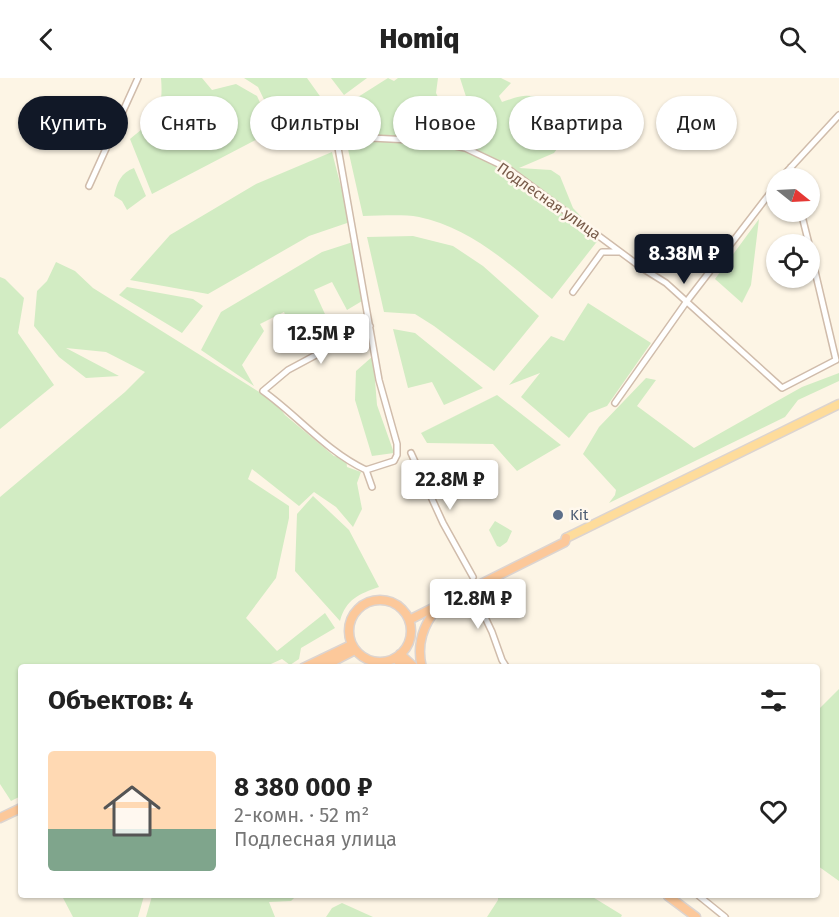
<!DOCTYPE html>
<html lang="ru">
<meta charset="utf-8">
<style>
:root{--surface:#fff;--page:#f2f2f2;--text:#222;--muted:#767676;--accent:#111827}
body{margin:0;font-family:"Fira Sans",sans-serif;background:var(--page);color:var(--text);height:100vh;display:flex;flex-direction:column;font-size:22px;white-space:nowrap}
*{box-sizing:border-box;margin:0}
p{font-size:20px;color:var(--muted)}
.icon{flex:none;width:33px;height:33px;fill:none;stroke:currentColor;stroke-width:2;stroke-linecap:round;stroke-linejoin:round}
.map{position:relative;flex:1;overflow:hidden}
.panel{position:absolute;left:18px;top:586px;width:802px;height:234px;display:flex;flex-direction:column;background:var(--surface);border-radius:6px;box-shadow:0 2px 4px #0004}
.panel>*{flex:none}
.banner{position:absolute;left:18px;top:18px;width:804px;height:54px;display:flex;gap:12px}
.needle{width:39px;rotate:108deg}
.tools{position:absolute;left:766px;top:90px;display:grid;gap:12px}
.tools a{display:grid;place-items:center;width:54px;height:54px;border-radius:50%;background:var(--surface);box-shadow:0 2px 4px #0004;font-size:30px}
.price{position:absolute;translate:-50% -51px;padding:0 14px;border-radius:6px;background:#fff;color:#222;font-size:20px;line-height:39px;filter:drop-shadow(0 2px 3px #0008)}
.price::after{content:'';position:absolute;left:50%;top:36px;width:18px;height:14px;margin-left:-9px;background:inherit;clip-path:polygon(0 0,100% 0,50% 100%)}
.price.active{background:var(--accent);color:#fff}
ul{padding:0;list-style:none}
li{display:flex;align-items:center;gap:18px;height:150px;padding:0 30px}
li span{display:grid;place-items:center;flex:none;width:168px;height:120px;border-radius:6px;color:#555}
li>.icon{margin-inline-start:auto}
span .icon{width:72px;height:72px;fill:#fffc;stroke-width:1}
li b{font-size:26px}
h2{display:flex;justify-content:space-between;align-items:center;height:72px;padding:0 30px;font-size:26px}
.tag{padding:0 21px;border-radius:27px;background:var(--surface);box-shadow:0 2px 4px #0004;font-size:21px;line-height:54px}
.tag.active{background:var(--accent);color:#fff}
header{display:flex;justify-content:space-between;align-items:center;height:78px;padding:0 30px;background:var(--surface);font-size:27px;font-weight:800}
.map>svg:first-child{display:block}
.green{fill:#d2ecc3}
.lines{fill:none;stroke-linecap:round;stroke-linejoin:round}
.minor-casing{stroke:#d0bcab;stroke-width:8}
.primary-casing{stroke:#dcd4d0;stroke-width:11}
.trunk-casing{stroke:#dcd4d0;stroke-width:11}
.minor{stroke:#fff;stroke-width:5}
.primary{stroke:#fedc9b;stroke-width:8}
.trunk{stroke:#fcc89a;stroke-width:8}
.service-dot{fill:#5c6f8a;stroke:#fff8ed;stroke-width:2}
.labels{text-anchor:middle;stroke-width:5;stroke-linejoin:round;paint-order:stroke}
.street-label{font-size:15px;fill:#785b49;stroke:#fff8ed}
.service-label{font-size:15px;fill:#4e5e75;stroke:#fff8ed;text-anchor:start}
</style>
<header><svg class="icon" aria-label="back" viewBox="0 0 24 24"><path d="M15 5l-7 7 7 7"/></svg>Homiq<svg class="icon" aria-label="search" viewBox="0 0 24 24"><circle cx="10" cy="10" r="6"/><path d="M15 15l6 6"/></svg></header>
<div class="map">
<svg width="839" height="839" viewBox="0 0 839 839">
<rect width="100%" height="100%" fill="#fdf5e5"/>
<path class="green" d="M161,0H202L212,12L236,6L257,18L273,53L152,116L130,61C155,41 164,34 161,0Z
M244,0H307L327,28L278,51L258,9Z
M331,0H367L344,17Z
M388,0L394,3L398,0H438L436,15L441,25L438,36L447,43L456,30L469,28L460,0H501L511,5L499,18L502,24C528,15 531,16 557,26L556,39L564,42L572,50L554,75L519,90L551,92L560,98L573,130L590,148L599,161L552,221C511,188 472,150 419,139C401,136 381,138 363,138L339,31Z
M332,74L350,144L309,158L208,216L130,202L170,157L256,106Z
M134,90L146,118L127,132L122,123L114,118C117,104 121,95 134,90Z
M759,141L751,207L742,225L715,201Z
M413,158L453,168L483,188L539,238L494,293L434,248L415,236L384,234L367,159Z
M353,164L367,220L347,232L332,204L314,212L329,245L300,274L284,234L260,246L264,253L242,287L254,308L201,272L221,234L322,174Z
M56,184L75,193L93,210L275,324L285,337L334,378L346,380L347,389L361,394L357,405L362,431L353,449L336,429L314,414L299,428L252,391L248,401L289,428V440L276,500L246,540L277,573L325,535L335,550L301,570L299,581L290,587L282,581L262,590H21V718L11,723L0,706V419L125,314L145,294L106,274L66,270L119,298L86,300L59,279L34,248L37,213L47,203Z
M0,199L5,201L24,220L18,255L54,307L0,351Z
M127,209L193,221L203,228L182,255L119,217Z
M588,225L651,265L607,328L589,335L569,360L521,319L540,295L509,307L551,258L564,263Z
M393,251L415,255L483,310L444,327L432,304L408,310Z
M373,278L377,327L394,375L372,378L355,322L356,293Z
M839,295V303L798,322L785,339L609,425L615,417L616,412L583,376L599,349L646,300L656,302L637,328L694,370L802,309Z
M497,317L561,367L517,393L493,366L427,365L421,355Z
M313,418L349,452L379,509C359,516 346,521 340,543L295,493L297,436Z
M495,443L512,453L507,464L500,469L497,468L489,452Z
M839,611V803L818,788V632Z
M62,818H144L138,839H73Z
M152,818H296L291,823L269,824L275,839H146Z
M498,818H591L622,837L621,839H487L498,822Z
M342,825L373,839H326L332,830Z"/>
<g class="lines">
<defs>
<path id="minor" d="M791,89L793,100
M781,100L839,37
M89,108L138,0
M801,134L809,166
M810,172L836,282
M573,214L602,174H619
M615,325L687,223L777,106
M411,375L443,445L473,499
M366,392L394,383L397,377V366L379,302L337,64L371,60L430,63L465,70L507,90L642,190L666,205L782,310L836,282
M366,392C326,373 298,338 263,313L288,292L370,248
M366,392L372,409
M473,514L492,554L502,582L507,590
M699,818L725,839"/>
<path id="primary" d="M566,460L839,326"/>
<path id="trunk" d="M349 553a31 31 0 1 1 62 0a31 31 0 1 1-62 0Z
M409,542L565,464L566,460
M400,576L415,590
M395,580L406,590
M303,590L351,567
M320,590L355,572
M422,590C416,566 423,547 438,529
M0,740L21,730
M668,818L696,839"/>
</defs>
<use href="#minor" class="minor-casing"/>
<use href="#primary" class="primary-casing"/>
<use href="#trunk" class="trunk-casing"/>
<use href="#minor" class="minor"/>
<use href="#primary" class="primary"/>
<use href="#trunk" class="trunk"/>
</g>
<circle class="service-dot" cx="558" cy="437" r="6"/>
<g class="labels">
<g class="street-label">
<text transform="translate(549 123) rotate(35)" y="5">Подлесная улица</text>
</g>
<g class="service-label">
<text x="570" y="442">Kit</text>
</g>
</g>
</svg>
<div class="tools">
<a><svg class="needle" viewBox="-14 -14 28 28"><path d="M0-13l5 13h-10z" fill="#e53935"/><path d="M0 13l5-13h-10z" fill="#767676"/></svg></a>
<a><svg class="icon" aria-label="locate" viewBox="0 0 24 24"><circle cx="12" cy="12" r="6"/><path d="M12 2v4M12 18v4M2 12h4M18 12h4"/></svg></a>
</div>
<b class="price active" style="left:684px;top:207px">8.38M ₽</b>
<b class="price" style="left:321px;top:287px">12.5M ₽</b>
<b class="price" style="left:450px;top:433px">22.8M ₽</b>
<b class="price" style="left:478px;top:552px">12.8M ₽</b>
<div class="banner">
<a class="tag active">Купить</a>
<a class="tag">Снять</a>
<a class="tag">Фильтры</a>
<a class="tag">Новое</a>
<a class="tag">Квартира</a>
<a class="tag">Дом</a>
</div>
<section class="panel">
<h2>Объектов: 4<svg class="icon" aria-label="filters" viewBox="0 0 24 24"><path d="M4 7h16M4 17h16"/><circle cx="9" cy="7" r="2"/><circle cx="15" cy="17" r="2"/></svg></h2>
<ul>
<li><span style="background:linear-gradient(#ffd9b3 65%,#7fa58c 0)"><svg class="icon" aria-label="home" viewBox="0 0 24 24"><path d="M3 11l9-7 9 7M6 9v11h12V9"/></svg></span><div><b>8 380 000 ₽</b><p>2-комн. · 52 m²</p><p>Подлесная улица</p></div><svg class="icon" aria-label="heart" viewBox="0 0 24 24"><path d="M12 20l-8-8c-3-5 5-10 8-4 3-6 11-1 8 4z"/></svg></li>
</ul>
</section>
</div>
